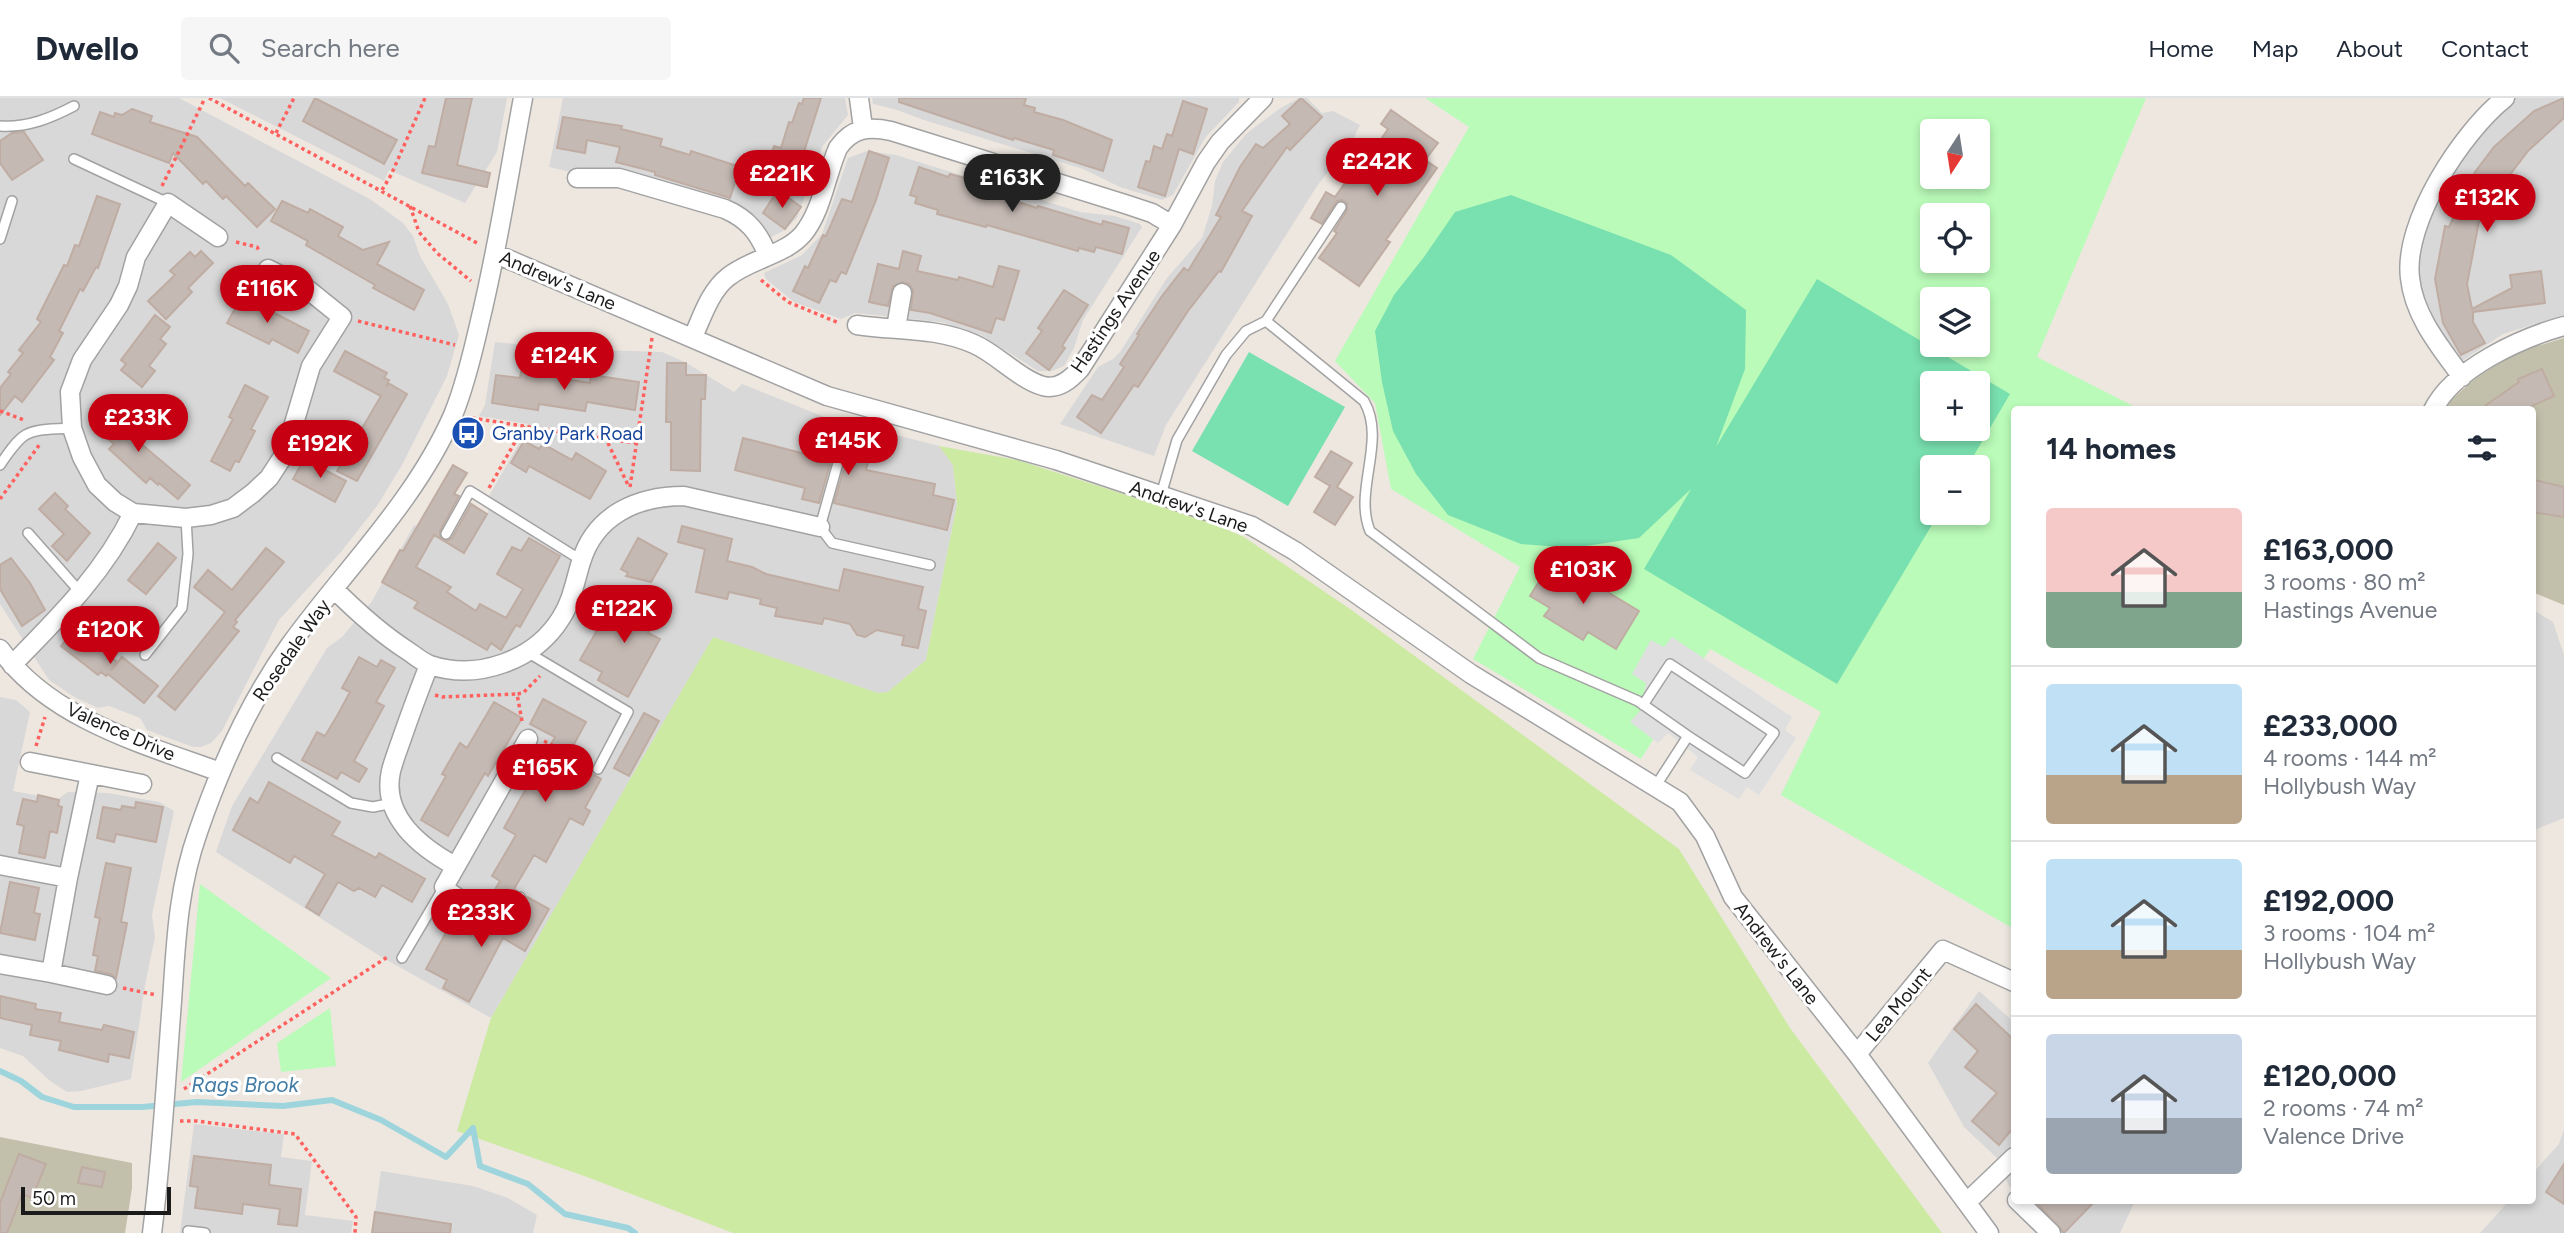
<!DOCTYPE html>
<meta charset="utf-8">
<style>
:root{--surface:#fff;--page:#f6f6f7;--text:#1f2937;--muted:#747a83;--line:#e0e1e3;--accent:#c60012}
body{margin:0;font-family:Figtree,sans-serif;background:var(--page);color:var(--text);height:100vh;display:flex;flex-direction:column;font-size:26px;white-space:nowrap}
*{box-sizing:border-box;margin:0}
p{font-size:23px;color:var(--muted)}
.icon{flex:none;width:38px;height:38px;fill:none;stroke:currentColor;stroke-width:2;stroke-linecap:round;stroke-linejoin:round}
.map{position:relative;flex:1;overflow:hidden}
.details{position:absolute;left:2011px;top:308px;width:525px;height:798px;display:flex;flex-direction:column;background:var(--surface);border-radius:7px;box-shadow:0 4px 10px #0003}
.details>*{flex:none}
.needle{width:46px;rotate:192deg}
.fabs{position:absolute;left:1920px;top:21px;display:grid;gap:14px}
.fabs a{display:grid;place-items:center;width:70px;height:70px;border-radius:7px;background:var(--surface);box-shadow:0 4px 10px #0003;font-size:35px}
.scale{position:absolute;left:21px;bottom:18px;width:150px;box-sizing:border-box;padding-left:7px;border:4px solid #1b1b1b;border-top:0;font-size:19px;line-height:24px;white-space:nowrap;color:#1b1b1b;-webkit-text-stroke:5px #fff;paint-order:stroke}
.price{position:absolute;translate:-50% -60px;padding:0 16px;border-radius:24px;background:var(--accent);color:#fff;font-size:23px;line-height:46px;filter:drop-shadow(0 2px 4px #0008)}
.price::after{content:'';position:absolute;left:50%;top:42px;width:21px;height:16px;margin-left:-10px;background:inherit;clip-path:polygon(0 0,100% 0,50% 100%)}
.price.selected{background:#222;color:#fff}
ul{padding:0;list-style:none}
li{display:flex;align-items:center;gap:21px;height:175px;padding:0 35px}
li+li{border-top:2px solid var(--line)}
li span{display:grid;place-items:center;flex:none;width:196px;height:140px;border-radius:7px;color:#555}
li>.icon{margin-inline-start:auto}
span .icon{width:84px;height:84px;fill:#fffc;stroke-width:1}
li b{font-size:30px}
h2{display:flex;justify-content:space-between;align-items:center;height:84px;padding:0 35px;font-size:30px}
header{display:flex;align-items:center;gap:42px;box-sizing:border-box;height:98px;padding:0 35px;background:var(--surface);border-bottom:2px solid var(--line)}
header strong{font-size:33px}
nav{display:flex;gap:38px;margin-inline-start:auto;font-size:24px}
.search{width:490px;height:63px;background:var(--page);display:flex;align-items:center;gap:18px;box-sizing:border-box;padding:0 24px;border-radius:7px;color:var(--muted);font-size:26px}
.map>svg:first-child{display:block}
.residential{fill:#d9d8d8}
.construction{fill:#c2c0ab}
.grass{fill:#cceaa2}
.park{fill:#bafbb9;fill-rule:evenodd}
.pitch{fill:#79e0af;fill-rule:evenodd}
.parking{fill:#dfdfdf}
.lines{fill:none;stroke-linecap:round;stroke-linejoin:round}
.stream{stroke:#9ed5dd;stroke-width:6}
.building{fill:#c5b9b3;stroke:#bfaca2;stroke-width:2}
.service-casing{stroke:#a2a2a2;stroke-width:12}
.minor-casing{stroke:#a2a2a2;stroke-width:21}
.path{stroke:#ff615f;stroke-width:3.5;stroke-dasharray:3.5 3.5;stroke-linecap:butt}
.service{stroke:#fff;stroke-width:9}
.minor{stroke:#fff;stroke-width:18}
.labels{text-anchor:middle;stroke-width:6;stroke-linejoin:round;paint-order:stroke}
.street-label{font-size:19px;fill:#1b1b1b;stroke:#fff}
.transit-label{font-size:19px;fill:#164399;stroke:#fff;text-anchor:start}
.water-label{font-size:21px;font-style:italic;fill:#427ca5;stroke:#fff}
</style>
<header>
<strong>Dwello</strong>
<div class="search"><svg class="icon" aria-label="search" viewBox="0 0 24 24"><circle cx="10" cy="10" r="6"/><path d="M15 15l6 6"/></svg>Search here</div>
<nav><a>Home</a><a>Map</a><a>About</a><a>Contact</a></nav>
</header>
<div class="map">
<svg width="2564" height="1135" viewBox="0 0 2564 1135">
<rect width="100%" height="100%" fill="#ede7e0"/>
<path class="residential" d="M0,0H179L370,101L403,125L413,138L420,158L448,206L459,237L447,278L402,367L377,408L341,454L279,522L222,633L211,645L201,649H193L147,632L140,620L109,608L98,610L76,600L49,582L0,506Z
M220,0H507L497,54L465,105L389,72L384,83Z
M563,0H845L848,17L822,49L797,120L783,133L771,139L762,125L748,112L738,108L637,75L598,71L570,74L549,69Z
M872,0H1239V4L1205,40L1173,97L1162,102L1120,89L1083,71L924,22L897,12L873,6Z
M1299,0H1307L1322,15L1333,13L1360,27L1352,43L1317,88L1166,327L1154,358L1060,326L1098,269L1113,261L1120,254L1167,180L1202,140L1212,108L1215,83L1223,64L1246,36L1279,11Z
M2514,0H2564V217L2503,236L2462,263L2435,232L2414,179L2424,122L2453,64L2505,5Z
M867,53L896,57L1080,114L1115,118L1140,126L1142,129L1083,222L1074,250L1064,268L1052,273H1038L981,237L941,224L855,215L841,221L794,204L766,181L764,175L802,157L822,136L848,60Z
M495,244L567,251L662,254L685,264L734,294L742,286L822,318L939,348L953,366L957,406L926,562L888,594L878,595L713,540L491,920L383,860L216,754L232,708L327,550L342,539L372,503L414,427L465,456L494,402L489,398L526,333L528,326L479,318L485,307Z
M2532,511L2553,524L2564,557V720L2532,733Z
M0,599L16,602L30,614L13,693L58,701L68,694L108,695L159,704L174,713L152,817L155,839L145,887L131,981L81,993L67,994L50,983L23,958L0,950Z
M1979,893L2014,924V1093L2009,1088L1997,1060L1964,1029L1928,965Z
M194,1026L284,1036L281,1059L312,1063L305,1117L353,1123L351,1135H180Z
M2564,1031V1135H2480L2509,1103L2532,1102V1076L2559,1046Z
M381,1073L473,1088L508,1100L537,1117L533,1135H372Z
M2024,1103H2135L2120,1135H2058Z"/>
<path class="construction" d="M2564,240V507L2532,494V312H2440L2476,280L2514,255Z
M0,1039L132,1065V1090L125,1135H0Z"/>
<path class="grass" d="M939,348L1017,362L1202,421L1244,439L1353,513L1679,751L1790,930L1942,1135H733L587,1079L457,1033L491,920L713,539L878,595L888,594L926,562L957,406L953,367Z"/>
<path class="park" d="M1425,0H2146L2037,259L2139,311L2014,312V831L1781,697L1821,614L1710,551L1641,661L1473,561L1520,469L1391,391L1375,305L1335,263L1469,29ZM1932,33H1978V79H1932ZM1932,117H1978V163H1932ZM1932,201H1978V247H1932ZM1932,285H1978V331H1932ZM1932,369H1978V415H1932Z
M200,786L331,880L181,984Z
M330,910L336,968L281,974L277,945Z"/>
<path class="pitch" d="M1511,97L1671,157L1746,212L1745,271L1716,349L1817,181L2010,296L1967,369H1932V415H1939L1837,586L1644,471L1691,391L1639,440L1572,450L1521,446L1448,417L1416,376L1393,333L1382,284L1375,233L1394,197L1424,159L1455,114ZM1932,285H1978V331H1932Z
M1249,254L1345,309L1288,408L1192,353Z"/>
<path class="parking" d="M1672,539L1792,619L1785,632L1796,640L1759,697L1747,689L1739,701L1690,672L1698,659L1668,635L1658,645L1630,624L1640,613L1646,585L1632,576L1651,542L1664,549Z"/>
<g class="lines">
<path class="stream" d="M0,973L21,983L42,999L74,1009H142L197,1004L283,1008L332,1002L381,1022L446,1059L473,1030L480,1068L528,1086L565,1116L628,1130L635,1135"/>
</g>
<path class="building" d="M315,0L397,42L384,66L303,23Z
M446,0H472L457,67L490,75L487,89L422,75L429,48L435,49Z
M804,0H821L802,60L799,59L789,90L738,74L744,56L769,64L774,48L781,50L789,24L792,25L799,5L802,6Z
M899,0H1026L1024,7L1035,10L1034,14L1063,22L1112,42L1103,73L1053,57L1054,52L1014,40L1013,42L899,4Z
M1301,0L1322,19L1290,52L1287,49L1267,77L1242,113L1252,118L1221,174L1219,173L1188,213L1138,289L1134,287L1101,335L1077,319L1092,297L1102,302L1124,269L1120,266L1139,237L1137,236L1162,198L1184,170L1188,173L1221,119L1216,117L1240,69L1256,46L1263,50L1290,26L1282,18Z
M2564,0V20L2528,53L2499,91L2495,87L2480,118L2467,186L2472,211L2512,190L2510,177L2541,173L2545,205L2473,214V224L2485,245L2461,257L2443,225L2435,181L2445,128L2449,129L2475,74L2494,49L2534,13Z
M1183,3L1207,11L1193,56L1179,51L1165,98L1138,89L1146,63L1150,64L1154,48L1162,51L1167,36L1172,38Z
M132,11L152,18L150,24L197,39L245,88L248,85L275,111L257,129L226,98L223,101L206,83L203,86L173,55L169,65L92,36L100,14L114,19L115,15L122,17Z
M1391,12L1438,45L1425,62L1437,70L1386,142L1390,144L1359,188L1319,160L1337,135L1334,133L1347,112V105L1342,102L1337,103L1322,126L1311,120L1326,94L1335,99L1362,61L1366,63L1388,31L1381,26Z
M563,19L622,28L621,31L662,41L660,48L690,57L691,53L740,69L730,100L655,77V74L616,64L620,49L587,42L585,55L557,50Z
M24,34L43,62L12,82L0,65V43L12,35Z
M869,53L889,60L876,102L846,176L841,174L836,184L830,182L819,205L793,193L805,168L808,170L823,137L826,138L842,101L852,104Z
M919,69L948,79L950,76L999,90L996,97L1037,110L1038,108L1102,127L1103,123L1129,130L1122,156L1096,149L1094,154L1079,150L1078,153L987,127L986,129L937,116L938,112L915,105L917,99L910,97Z
M778,92L801,109L785,131L763,115Z
M97,98L120,106L98,170L96,169L83,193L80,191L59,233L63,235L50,259L54,262L22,304L15,298L0,317V290L11,276L8,274L23,255L19,252L41,224L37,221L64,167L67,168L75,147L79,148Z
M282,103L308,115L310,111L343,129L338,138L363,152L389,144L377,166L424,192L414,212L373,190L375,187L306,147L308,143L271,123Z
M201,153L213,165L188,190L192,194L166,221L148,203L175,177L170,173L190,154L195,159Z
M903,153L921,158L917,173L958,182L959,179L993,189L999,168L1019,173L1004,222L996,220L991,235L930,215L911,212L913,192L909,186L903,184L893,188L888,208L869,204L878,166L899,171Z
M1064,192L1088,207L1062,248L1065,250L1049,272L1026,255L1042,233L1038,230Z
M242,198L309,233L298,255L272,241L269,246L227,225Z
M155,217L170,229L160,241L166,246L149,268L155,273L142,289L121,272L126,266L121,262Z
M345,253L387,275L384,280L389,282L386,289L388,285L407,296L357,383L337,373L381,298L334,273Z
M667,265H686V277H706L705,301H701L700,373L671,372V324H666Z
M2542,271L2554,298L2523,312H2479L2519,284L2518,281Z
M521,274L590,285L591,277L639,284L635,312L587,304L585,313L539,306L538,312L492,305L496,277L520,280Z
M245,287L268,299L251,331L255,333L239,364L235,363L230,373L211,363L233,321L229,319Z
M108,308L126,323L121,329L190,387L178,401L159,385L158,387L150,380L146,385L109,351L114,346L92,327Z
M821,324L858,333L859,329L876,334L866,372L935,386L933,397L954,402L947,432L834,405L850,349L846,341L841,340L836,345L819,405L802,401L805,390L735,372L743,340L813,358Z
M524,343L539,351L543,346L572,362L576,355L606,373L590,401L529,368L526,374L511,365Z
M1331,353L1352,365L1337,389L1353,399L1335,427L1314,414L1330,388L1315,379Z
M304,361L346,383L335,404L293,381Z
M453,367L467,375L454,396L459,398L440,433V440L447,443L452,440L471,406L487,416L464,455L434,437L416,469L451,489L447,494L476,513L480,506L506,520L523,491L497,476L512,449L521,453L529,440L560,458L520,529L516,527L501,552L491,545L487,552L414,510L418,504L382,484L400,452L403,453Z
M2535,382L2564,389V419L2532,414Z
M55,395L68,408L65,411L90,435L67,463L52,448L64,436L39,411Z
M682,428L732,441L727,463L752,469L766,476L839,493L844,471L923,489L918,511L926,513L918,550L902,547L904,538L877,532L865,539L857,537L850,526L824,520L822,526L775,518L777,510L760,506L761,501L729,494L727,501L696,494L705,451L678,444Z
M638,440L667,456L651,484L626,478L628,475L621,471Z
M158,445L176,460L146,496L128,482Z
M266,450L284,464L235,522L237,524L233,529L239,533L175,612L158,598L225,514L194,489L208,472L232,492Z
M11,460L30,485L45,512L22,528L0,491V467Z
M1553,461L1639,513L1616,551L1588,534L1583,542L1544,518L1550,510L1530,498Z
M629,495L660,512L648,535L660,541L628,599L598,582L602,574L580,562L604,520L613,525Z
M75,531L117,564L111,572L122,559L158,588L144,605L108,576L106,578L101,574L98,577L61,548Z
M359,559L377,569L381,562L395,570L376,604L384,608L354,663L367,671L359,684L341,674L337,681L302,662L317,634L325,638L337,618L350,594L342,590Z
M543,601L586,624L566,661L601,681L585,710L590,713L583,727L570,720L546,764L534,757L514,791L517,793L501,819L484,810L500,783L492,778L516,737L504,730L555,639L530,626Z
M494,604L522,620L488,678L485,675L448,738L421,722L446,678L442,676L460,645L467,650Z
M644,615L659,623L629,678L614,670Z
M269,684L340,724L332,737L376,760L379,755L425,781L412,804L382,787L375,799L359,790L354,793L338,784L319,817L306,809L325,776L294,758L290,765L233,732L250,700L258,705Z
M38,697L59,702L58,708L62,709L57,735L50,733L45,760L19,755L24,728L17,726L23,701L37,704Z
M136,704L163,709L156,744L116,736L114,744L97,740L103,709L121,712L122,708L135,710Z
M106,765L131,770L121,824L127,825L116,880L110,876L95,873L98,858L93,857L100,820L95,819Z
M10,784L39,790L34,815L40,816L35,842L0,835Z
M527,799L549,811L525,853L503,840L469,904L443,890L447,882L426,871L450,827L470,838L479,824L501,834H507Z
M0,898L36,906L35,911L61,915L59,924L102,932L104,927L134,934L129,960L109,956L108,964L59,952L61,943L30,937L32,927L0,920Z
M1976,906L2014,942V1029L1999,1047L1972,1023L1997,995L1965,969L1978,953L1954,931Z
M19,1056L46,1066L32,1100L22,1096L7,1135H0V1105Z
M194,1058L271,1067L269,1087L301,1091L297,1128L278,1126L280,1111L243,1106L242,1116L195,1110L198,1089L190,1088Z
M2564,1066V1106L2546,1094Z
M82,1069L105,1074L102,1089L78,1085Z
M2034,1102H2096L2064,1135Z
M375,1114L451,1126L450,1135H372Z"/>
<g class="lines">
<defs>
<path id="service" d="M0,28C27,30 51,20 74,8
M74,61L168,105
M0,141L12,103
M1266,223L1341,109
M843,347L820,429L832,445L930,467
M0,367C26,328 28,333 72,330
M1161,397L1177,342L1226,257L1246,233L1266,223L1364,303C1387,343 1353,392 1370,433L1539,560L1638,603L1688,638L1655,689
M28,435L80,494
M446,436L470,393L581,462
M527,554L628,614L598,671
M145,557L182,510L188,456L186,420
M1643,607L1670,566L1774,635L1745,675L1688,638
M277,660L351,705L373,709L393,705
M445,786L463,798L473,813L504,828L520,799
M402,860L444,789
M188,1133L205,1135"/>
<path id="minor" d="M859,0L863,30
M577,80H619L725,111C748,121 759,135 768,158
M496,156L827,298L1056,362L1252,428L1295,453L1471,576L1680,704L1705,738L1733,799L1857,956L1989,1135
M857,227C896,233 936,229 974,246C997,256 1019,281 1043,288C1058,292 1070,282 1080,271L1172,127
M896,230L902,195
M693,239C702,219 710,193 728,179C750,161 785,157 803,136C822,113 826,77 838,50C852,30 868,28 891,33L1128,107L1152,115L1172,127L1206,64L1220,44L1263,0
M2462,279C2440,249 2414,218 2410,180C2403,124 2462,34 2505,0
M2433,312C2454,270 2521,240 2564,228
M133,415L115,404L97,387L82,359L72,330L70,294L82,262L119,207L128,188L136,159L168,105L218,139
M334,491C357,514 380,535 408,553C414,557 422,564 430,567C478,583 535,562 561,520C572,503 575,483 581,464C595,417 637,398 684,398L820,429
M0,551C50,621 143,646 220,674
M12,567C58,520 104,475 133,415L186,420L211,417L233,410L253,395L269,380L282,360L290,339L311,268L342,219L306,190L268,171
M429,567C420,590 411,614 403,637C399,649 394,661 391,673C381,718 420,749 455,768
M30,664L142,686
M0,767L68,780L51,875L0,866
M68,780L90,676
M444,789L528,641
M51,875L107,887
M1857,956L1943,852L2014,884
M2017,1102L2051,1135
M1967,1104L2014,1059
M152,1135C162,1058 166,980 172,903C176,843 178,790 198,734C221,667 249,604 290,547C344,472 415,404 453,317C465,288 473,254 480,223C498,149 509,75 523,0"/>
</defs>
<use href="#service" class="service-casing"/>
<use href="#minor" class="minor-casing"/>
<path class="path" d="M209,0L479,146
M276,35L294,0
M162,88L205,0
M382,92L391,77L425,0
M410,108L419,134L437,155L471,183
M236,144L257,149L260,154
M761,182L788,204L839,225
M358,223L455,247
M0,313L24,322
M472,320L606,341L629,389
M606,341L637,345
M630,389L652,240
M489,390L524,328
M0,401L40,346
M435,597L442,599L517,596
M522,623L517,596L523,595L540,578
M544,643L587,665
M36,648L45,619
M123,890L156,897
M184,991L389,858
M180,1023H197L295,1036L356,1119L355,1135"/>
<use href="#service" class="service"/>
<use href="#minor" class="minor"/>
</g>
<defs>
<symbol id="bus-disc" viewBox="-11 -11 22 22"><circle r="9.5" fill="#1a4fb4" stroke="#fff"/><path d="M-5-6H5V4H4V6H2V4H-2V6H-4V4H-5ZM-3.5-4V0h7V-4ZM-3.5 1.2v1.5H-2V1.2ZM2 1.2v1.5H3.5V1.2Z" fill="#fff"/></symbol>
</defs>
<g fill-rule="evenodd">
<use href="#bus-disc" x="449" y="316" width="38" height="38"/>
</g>
<g class="labels">
<g class="street-label">
<text transform="translate(558 182) rotate(23)" y="7">Andrew's Lane</text>
<text transform="translate(1115 213) rotate(-56)" y="7">Hastings Avenue</text>
<text transform="translate(1189 408) rotate(19)" y="7">Andrew's Lane</text>
<text transform="translate(291 552) rotate(-55)" y="7">Rosedale Way</text>
<text transform="translate(121 633) rotate(24)" y="7">Valence Drive</text>
<text transform="translate(1777 855) rotate(52)" y="7">Andrew's Lane</text>
<text transform="translate(1898 906) rotate(-50)" y="7">Lea Mount</text>
</g>
<g class="transit-label">
<text x="492" y="342">Granby Park Road</text>
</g>
<g class="water-label">
<text x="245" y="994">Rags Brook</text>
</g>
</g>
</svg>
<div class="fabs">
<a><svg class="needle" viewBox="-14 -14 28 28"><path d="M0-13l5 13h-10z" fill="#e53935"/><path d="M0 13l5-13h-10z" fill="#747a83"/></svg></a>
<a><svg class="icon" aria-label="locate" viewBox="0 0 24 24"><circle cx="12" cy="12" r="6"/><path d="M12 2v4M12 18v4M2 12h4M18 12h4"/></svg></a>
<a><svg class="icon" aria-label="layers" viewBox="0 0 24 24"><path d="M12 4l9 5-9 5-9-5zM3 14l9 5 9-5"/></svg></a>
<a>+</a>
<a>−</a>
</div>
<div class="scale">50 m</div>
<b class="price" style="left:1377px;top:100px">£242K</b>
<b class="price" style="left:782px;top:112px">£221K</b>
<b class="price selected" style="left:1012px;top:116px">£163K</b>
<b class="price" style="left:2487px;top:136px">£132K</b>
<b class="price" style="left:267px;top:227px">£116K</b>
<b class="price" style="left:564px;top:294px">£124K</b>
<b class="price" style="left:138px;top:356px">£233K</b>
<b class="price" style="left:848px;top:379px">£145K</b>
<b class="price" style="left:320px;top:382px">£192K</b>
<b class="price" style="left:1583px;top:508px">£103K</b>
<b class="price" style="left:624px;top:547px">£122K</b>
<b class="price" style="left:110px;top:568px">£120K</b>
<b class="price" style="left:545px;top:706px">£165K</b>
<b class="price" style="left:481px;top:851px">£233K</b>
<section class="details">
<h2>14 homes<svg class="icon" aria-label="filters" viewBox="0 0 24 24"><path d="M4 7h16M4 17h16"/><circle cx="9" cy="7" r="2"/><circle cx="15" cy="17" r="2"/></svg></h2>
<ul>
<li><span style="background:linear-gradient(#f6c9c9 60%,#7fa58c 0)"><svg class="icon" aria-label="home" viewBox="0 0 24 24"><path d="M3 11l9-7 9 7M6 9v11h12V9"/></svg></span><div><b>£163,000</b><p>3 rooms · 80 m²</p><p>Hastings Avenue</p></div></li>
<li><span style="background:linear-gradient(#bfe0f5 65%,#b9a48a 0)"><svg class="icon" aria-label="home" viewBox="0 0 24 24"><path d="M3 11l9-7 9 7M6 9v11h12V9"/></svg></span><div><b>£233,000</b><p>4 rooms · 144 m²</p><p>Hollybush Way</p></div></li>
<li><span style="background:linear-gradient(#bfe0f5 65%,#b9a48a 0)"><svg class="icon" aria-label="home" viewBox="0 0 24 24"><path d="M3 11l9-7 9 7M6 9v11h12V9"/></svg></span><div><b>£192,000</b><p>3 rooms · 104 m²</p><p>Hollybush Way</p></div></li>
<li><span style="background:linear-gradient(#c9d6e8 60%,#9aa5b1 0)"><svg class="icon" aria-label="home" viewBox="0 0 24 24"><path d="M3 11l9-7 9 7M6 9v11h12V9"/></svg></span><div><b>£120,000</b><p>2 rooms · 74 m²</p><p>Valence Drive</p></div></li>
</ul>
</section>
</div>
